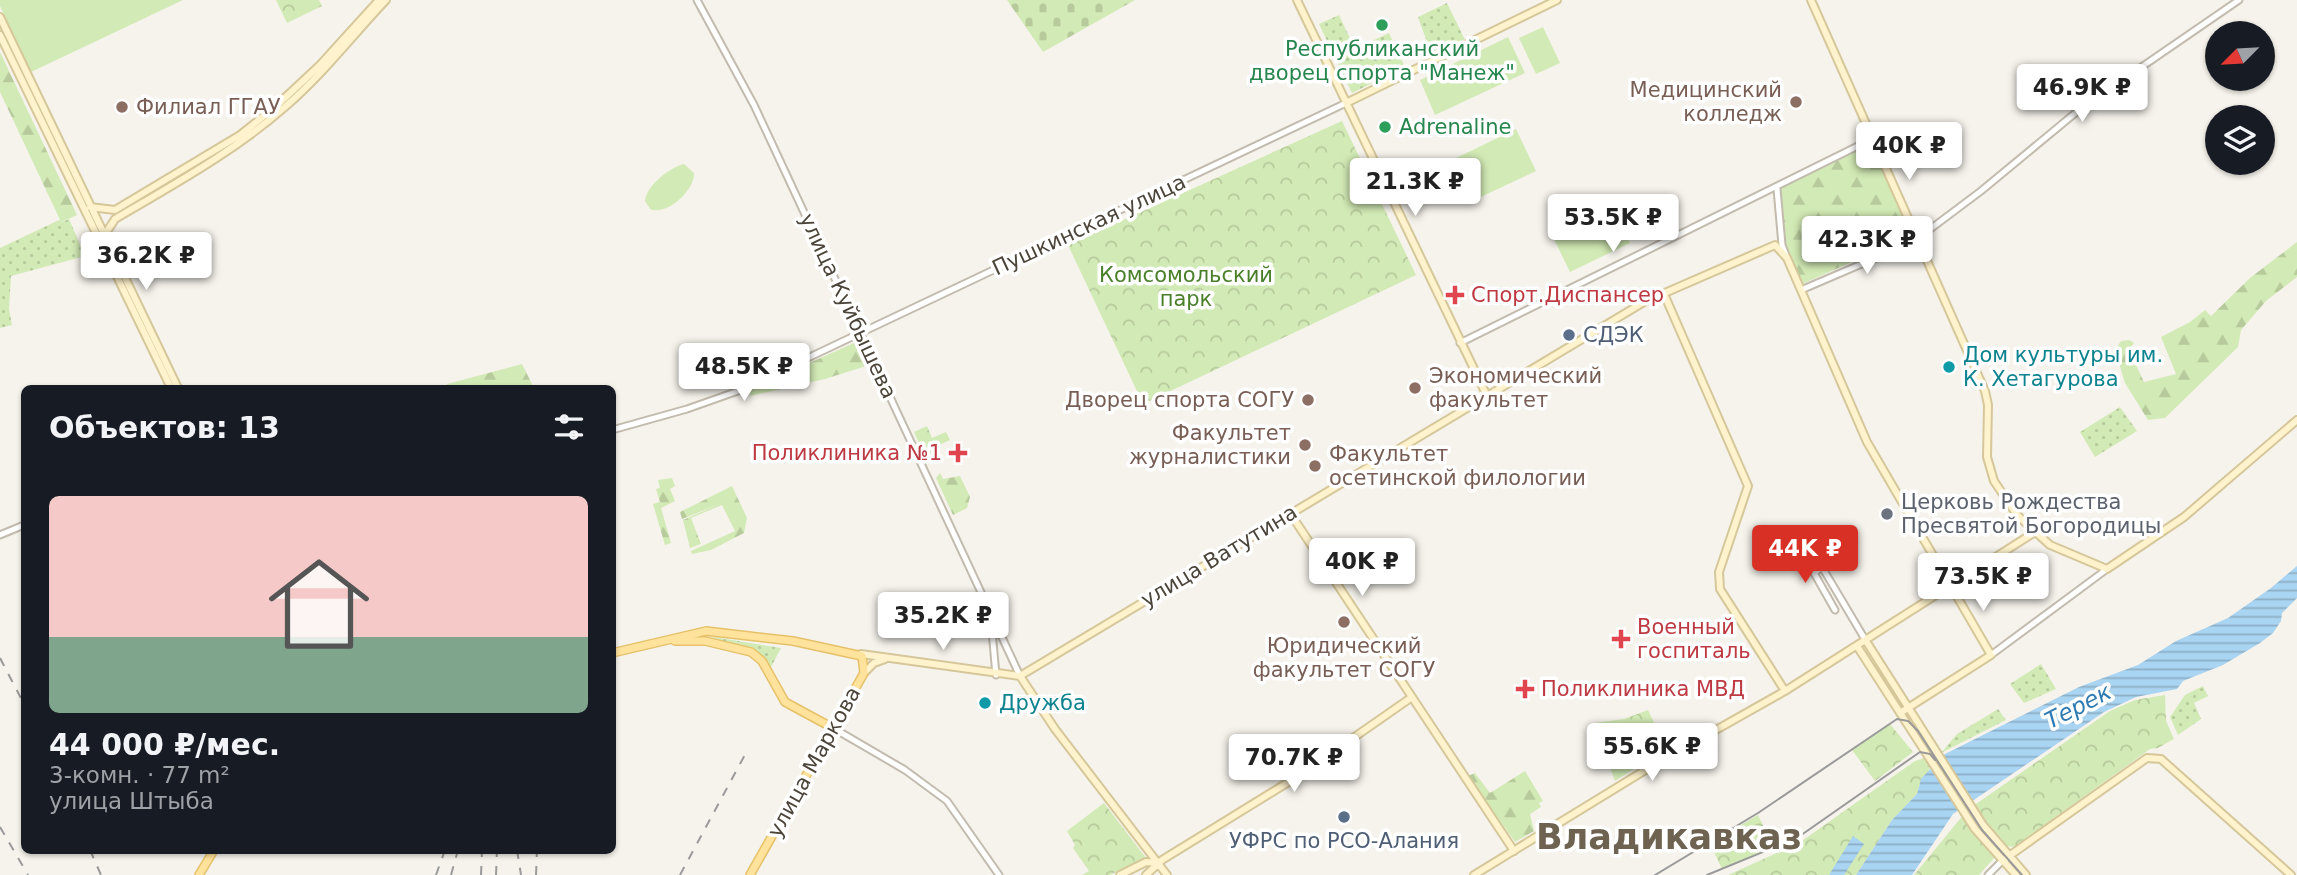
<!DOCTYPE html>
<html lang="ru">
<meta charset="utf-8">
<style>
:root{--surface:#171b24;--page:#20242c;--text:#f1f3f6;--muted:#9ea1a6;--accent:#d93025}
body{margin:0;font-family:"DejaVu Sans",sans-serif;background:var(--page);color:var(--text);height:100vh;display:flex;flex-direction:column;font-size:26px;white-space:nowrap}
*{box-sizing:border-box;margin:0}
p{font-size:23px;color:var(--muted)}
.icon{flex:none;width:38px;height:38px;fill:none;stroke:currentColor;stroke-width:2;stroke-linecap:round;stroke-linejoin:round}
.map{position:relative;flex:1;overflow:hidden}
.panel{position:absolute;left:21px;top:385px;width:595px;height:469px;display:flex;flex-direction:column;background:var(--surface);border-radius:10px;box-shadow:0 2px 5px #0004}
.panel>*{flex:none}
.needle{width:46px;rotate:246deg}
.buttons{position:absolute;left:2205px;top:21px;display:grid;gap:14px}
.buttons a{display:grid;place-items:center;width:70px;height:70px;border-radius:50%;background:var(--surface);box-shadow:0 2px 5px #0004;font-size:35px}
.price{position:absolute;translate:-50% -60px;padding:0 16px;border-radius:7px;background:#fff;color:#222;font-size:23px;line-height:46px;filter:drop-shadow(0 2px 4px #0008)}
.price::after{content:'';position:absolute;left:50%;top:42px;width:21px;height:16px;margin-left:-10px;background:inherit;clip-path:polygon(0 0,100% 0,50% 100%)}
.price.on{background:var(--accent);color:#fff}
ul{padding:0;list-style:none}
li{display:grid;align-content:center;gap:14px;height:371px;padding:0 28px}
li span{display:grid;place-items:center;height:217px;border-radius:10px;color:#555}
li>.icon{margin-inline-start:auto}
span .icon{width:126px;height:126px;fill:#fffc;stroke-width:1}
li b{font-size:30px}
h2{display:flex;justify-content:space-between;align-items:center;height:84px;padding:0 28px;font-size:30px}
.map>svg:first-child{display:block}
.grass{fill:url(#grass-dots)}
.forest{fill:url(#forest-firs)}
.cemetery{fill:url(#cemetery-stones)}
.park{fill:url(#park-crowns)}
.garden{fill:#d2eab5}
.water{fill:url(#water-rules)}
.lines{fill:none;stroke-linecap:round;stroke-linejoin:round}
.tertiary-casing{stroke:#c2bbae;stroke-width:9}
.secondary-casing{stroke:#d6c79b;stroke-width:10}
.primary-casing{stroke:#e6c16a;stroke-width:10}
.tertiary{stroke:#fff;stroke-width:5}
.secondary{stroke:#fff3cd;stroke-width:6}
.primary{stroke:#ffe39c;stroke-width:7}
.tram{stroke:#9a9a9a;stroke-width:2}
.rail{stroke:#9a9a9a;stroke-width:2;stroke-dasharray:9 9;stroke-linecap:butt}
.leisure-dot{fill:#2e9e5b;stroke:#fff;stroke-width:2.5}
.education-dot{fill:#8d6e63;stroke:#fff;stroke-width:2.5}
.health-dot{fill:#e0444e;stroke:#fff;stroke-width:2.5}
.service-dot{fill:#5c6f8a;stroke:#fff;stroke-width:2.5}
.culture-dot{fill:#0f9aa8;stroke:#fff;stroke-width:2.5}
.worship-dot{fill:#6b7280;stroke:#fff;stroke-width:2.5}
.labels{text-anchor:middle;stroke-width:7;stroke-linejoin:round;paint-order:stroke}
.leisure-label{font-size:21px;fill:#27864d;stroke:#fff}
.education-label{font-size:21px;fill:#785e54;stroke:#fff;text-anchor:end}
.street-label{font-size:21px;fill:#4b4439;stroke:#fff}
.park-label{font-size:21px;fill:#4a7f2a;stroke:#fff}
.health-label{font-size:21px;fill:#be3a42;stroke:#fff;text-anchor:start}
.service-label{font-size:21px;fill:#4e5e75;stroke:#fff;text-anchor:start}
.culture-label{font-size:21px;fill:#0d838f;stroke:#fff;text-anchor:start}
.worship-label{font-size:21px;fill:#5b616d;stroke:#fff;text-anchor:start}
.water-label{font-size:23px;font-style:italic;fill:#2e7ab2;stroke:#fff}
.town-label{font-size:35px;font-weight:bold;fill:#6e6250;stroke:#fff}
</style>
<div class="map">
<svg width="2297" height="875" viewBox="0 0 2297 875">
<defs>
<pattern id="grass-dots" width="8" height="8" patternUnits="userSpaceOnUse" patternTransform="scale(1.75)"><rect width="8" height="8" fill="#d2eab5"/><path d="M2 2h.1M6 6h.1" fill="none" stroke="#b6ca9c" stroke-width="1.8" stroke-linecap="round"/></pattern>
<pattern id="forest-firs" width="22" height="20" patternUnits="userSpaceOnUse" patternTransform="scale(1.75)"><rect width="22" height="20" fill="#d2eab5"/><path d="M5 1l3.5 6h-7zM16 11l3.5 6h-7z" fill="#b6ca9c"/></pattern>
<pattern id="cemetery-stones" width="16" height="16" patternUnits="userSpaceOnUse" patternTransform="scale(1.75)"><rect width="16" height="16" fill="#d2eab5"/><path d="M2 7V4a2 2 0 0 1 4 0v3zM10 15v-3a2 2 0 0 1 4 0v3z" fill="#b6ca9c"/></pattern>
<pattern id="park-crowns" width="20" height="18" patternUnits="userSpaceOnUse" patternTransform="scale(1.75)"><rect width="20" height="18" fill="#d2eab5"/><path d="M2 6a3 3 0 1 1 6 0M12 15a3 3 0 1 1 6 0" fill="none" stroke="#b6ca9c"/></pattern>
<pattern id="water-rules" width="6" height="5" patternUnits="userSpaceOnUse" patternTransform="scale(1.75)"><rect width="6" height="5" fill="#a9d4f2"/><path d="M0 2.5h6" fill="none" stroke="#8caec5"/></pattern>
</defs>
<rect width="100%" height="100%" fill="#f6f3ec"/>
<path class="grass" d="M1447,3L1465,40L1432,56L1418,17Z
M1339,15L1355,49L1389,33L1405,67L1352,93L1319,24Z
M69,219L85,256L11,276L9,309L12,325L0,328V248L59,220L62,222Z
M2120,407L2137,431L2095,457L2080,432Z
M708,636L781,648L769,671L754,651Z
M2041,664L2056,689L2024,703L2010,684Z
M2203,686L2208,696L2194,703L2201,719L2178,735L2170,717L2185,695Z
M1998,709L2006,720L1941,753L1957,734Z"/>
<path class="forest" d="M0,52L77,215L61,222L0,92Z
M1874,142L1915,234L1802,284L1785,247L1780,189Z
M2297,242V277L2266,301L2241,330L2238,347L2165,418L2148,420L2125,383L2115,350L2121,341L2129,340L2134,343L2129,350L2144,382L2176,374L2161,337L2190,322L2205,310L2211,316L2250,278Z
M856,342L866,366L825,379L750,396L749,390Z
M522,364L534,388H448L447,384Z
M927,426L932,438L946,432L950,440L933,448L936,456L926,460L914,432Z
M940,473L943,479L960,476L970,497L967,508L953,515L936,478Z
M672,478L675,486L670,489L675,501L661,508L671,543L665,545L653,504L660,502L656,489L660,488L658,480Z
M732,486L747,518L744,533L711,550L692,554L691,551L735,531L722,505L691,518L701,544L690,548L683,520L722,503L682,519L680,512Z
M1525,771L1543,801L1539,803L1541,807L1530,814L1534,831L1515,842L1468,776L1475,773L1490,793Z"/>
<path class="cemetery" d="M1007,0H1135L1043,52Z"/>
<path class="park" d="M276,0H319L322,6L287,23Z
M1342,121L1416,275L1143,404L1068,245Z
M2165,695L2166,721L2174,739L2158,748L2150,749L2014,847L2007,846L1973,806L2110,711L2135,700Z
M1648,710L1666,748L1615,781L1594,723L1624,719Z
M1890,724L1913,752L1875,781L1852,750Z
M1927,757L1931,764L1928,773L1921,779L1917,794L1892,820L1856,875H1728L1799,843L1915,761Z
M1104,803L1146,858L1110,875H1082L1089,871L1073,848L1075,845L1067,831Z
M1964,814L1995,857L1979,875H1914Z
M1758,815L1774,847L1722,869L1710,843Z"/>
<path class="garden" d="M0,0H183L31,72L0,6Z
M1543,27L1560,63L1536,74L1519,38Z
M1508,37L1525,73L1435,115L1420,80Z
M1516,129L1536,171L1472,201L1452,160Z
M684,164L694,173C695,190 667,216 650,209L645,201C646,186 670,167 684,164Z
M1610,201L1630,243L1570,272L1549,229Z"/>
<path class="water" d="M2297,566V598L2282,613L2281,621L2273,633L2260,643L2223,665L2183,681L2177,689L2136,697L2104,712L1953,814L1912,875H1856L1892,820L1917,794L1921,779L1943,755L2079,687L2138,665L2176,641L2228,618L2271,588Z
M1853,836L1864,844L1844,875H1829Z"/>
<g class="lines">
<defs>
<path id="tertiary" d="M697,0L754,105L1020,676
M1777,189L1782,245L1787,258
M1801,290L1913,242L1981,191L2079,110L2239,0
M1460,343L1874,138
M612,430L687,409L738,391L1346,103
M0,535L24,525
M1835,610L1814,573L1822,567L1866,641
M991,620L996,675
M1991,655L2107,569
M833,728L905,770L947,801L999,875
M1988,875L2002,861"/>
<path id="secondary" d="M1297,0L1487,396
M1811,0L1985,391L1988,405L1987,457L1994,481L2017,515L2050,545L2107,569L2184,517L2297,420
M0,17L178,388
M0,35L171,388
M1346,103L1557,0
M90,207L115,210L240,135L274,108L319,66L379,0
M104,236L115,219C173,185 235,151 286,106C323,74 353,35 386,0
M1664,294L1748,486L1719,572L1720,589L1785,691
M1290,513L1514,851
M1866,641L1983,825L2026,875
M1857,646L1975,829L2016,875
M861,654L1020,676L1644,302L1775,245L1787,258L1867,442L1991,655L1900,713
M864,673L874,663L885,659
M1020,676L1055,729L1167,875
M2002,861L2147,758L2161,759L2291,875
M1120,875L1146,862L1158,863
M1146,875L1162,860L1300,775L1412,697
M1474,875L1652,766L1785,691L2035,532"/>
<path id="primary" d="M675,641H705L751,652L762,661L785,702L833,728
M612,653L706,631L793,641L862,656L864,673L750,875
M199,875L214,850"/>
</defs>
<use href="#tertiary" class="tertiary-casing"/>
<use href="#secondary" class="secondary-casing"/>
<use href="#primary" class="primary-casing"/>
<use href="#tertiary" class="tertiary"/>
<use href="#secondary" class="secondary"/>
<use href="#primary" class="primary"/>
<path class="tram" d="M1655,875L1758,813L1897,719L1908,721L1918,731L1982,830L2022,875
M1707,875L1797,838L1920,752L1930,754L1935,760"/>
<path class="rail" d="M0,658L24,704
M0,827L28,875
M90,850L101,875
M517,850L521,875
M436,875L445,850
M451,875L458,850
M481,875L482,850
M496,875L497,850
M536,875L537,850
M680,875L747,751"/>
</g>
<g class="leisure-dot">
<circle cx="1382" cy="25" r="7"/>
<circle cx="1385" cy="127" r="7"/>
</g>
<g class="education-dot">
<circle cx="1796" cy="102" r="7"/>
<circle cx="122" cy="107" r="7"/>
<circle cx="1415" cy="388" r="7"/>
<circle cx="1308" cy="400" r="7"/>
<circle cx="1305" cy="445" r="7"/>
<circle cx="1315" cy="466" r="7"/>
<circle cx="1344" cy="622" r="7"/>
</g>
<g class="health-dot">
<path d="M1451.5 284.5h7v7h7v7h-7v7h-7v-7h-7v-7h7z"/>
<path d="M954.5 442.5h7v7h7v7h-7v7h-7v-7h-7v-7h7z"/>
<path d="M1617.5 628.5h7v7h7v7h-7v7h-7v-7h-7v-7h7z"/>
<path d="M1521.5 678.5h7v7h7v7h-7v7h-7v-7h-7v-7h7z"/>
</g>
<g class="service-dot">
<circle cx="1569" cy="335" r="7"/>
<circle cx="1344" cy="817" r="7"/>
</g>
<g class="culture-dot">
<circle cx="1949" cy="367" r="7"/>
<circle cx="985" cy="703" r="7"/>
</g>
<circle class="worship-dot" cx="1887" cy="514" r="7"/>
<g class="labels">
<g class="leisure-label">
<text x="1382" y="56">Республиканский<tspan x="1382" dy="24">дворец спорта "Манеж"</tspan></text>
<text x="1399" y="134" text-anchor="start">Adrenaline</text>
</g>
<g class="education-label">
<text x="1782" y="97">Медицинский<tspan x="1782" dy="24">колледж</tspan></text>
<text x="136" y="114" text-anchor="start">Филиал ГГАУ</text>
<text x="1429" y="383" text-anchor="start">Экономический<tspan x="1429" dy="24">факультет</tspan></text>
<text x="1294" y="407">Дворец спорта СОГУ</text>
<text x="1291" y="440">Факультет<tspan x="1291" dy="24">журналистики</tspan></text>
<text x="1329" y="461" text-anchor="start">Факультет<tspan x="1329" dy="24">осетинской филологии</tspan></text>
<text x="1344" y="653" text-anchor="middle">Юридический<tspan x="1344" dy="24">факультет СОГУ</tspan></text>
</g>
<g class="street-label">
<text transform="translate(1089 225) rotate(-25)" y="7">Пушкинская улица</text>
<text transform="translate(848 306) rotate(65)" y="7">улица Куйбышева</text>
<text transform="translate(1219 556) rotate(-31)" y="7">улица Ватутина</text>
<text transform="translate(814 762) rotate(-61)" y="7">улица Маркова</text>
</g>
<g class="park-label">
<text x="1186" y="282">Комсомольский<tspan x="1186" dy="24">парк</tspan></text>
</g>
<g class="health-label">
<text x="1471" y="302">Спорт.Диспансер</text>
<text x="942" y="460" text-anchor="end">Поликлиника №1</text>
<text x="1637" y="634">Военный<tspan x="1637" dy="24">госпиталь</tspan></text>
<text x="1541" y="696">Поликлиника МВД</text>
</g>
<g class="service-label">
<text x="1583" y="342">СДЭК</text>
<text x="1344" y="848" text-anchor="middle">УФРС по РСО-Алания</text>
</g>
<g class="culture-label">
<text x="1963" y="362">Дом культуры им.<tspan x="1963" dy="24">К. Хетагурова</tspan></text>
<text x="999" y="710">Дружба</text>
</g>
<g class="worship-label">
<text x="1901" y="509">Церковь Рождества<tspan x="1901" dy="24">Пресвятой Богородицы</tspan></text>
</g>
<g class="water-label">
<text transform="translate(2078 706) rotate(-27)" y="8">Терек</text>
</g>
<g class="town-label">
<text x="1669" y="849">Владикавказ</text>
</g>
</g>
</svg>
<div class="buttons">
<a><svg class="needle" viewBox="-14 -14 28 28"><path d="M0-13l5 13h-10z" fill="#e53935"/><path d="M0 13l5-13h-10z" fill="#9ea1a6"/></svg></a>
<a><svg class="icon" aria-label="layers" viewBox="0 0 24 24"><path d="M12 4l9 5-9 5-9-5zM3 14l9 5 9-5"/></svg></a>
</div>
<b class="price" style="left:2082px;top:124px">46.9K ₽</b>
<b class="price" style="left:1909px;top:182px">40K ₽</b>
<b class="price" style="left:1415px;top:218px">21.3K ₽</b>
<b class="price" style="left:1613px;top:254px">53.5K ₽</b>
<b class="price" style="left:1867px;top:276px">42.3K ₽</b>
<b class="price" style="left:146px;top:292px">36.2K ₽</b>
<b class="price" style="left:744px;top:403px">48.5K ₽</b>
<b class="price on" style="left:1805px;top:585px">44K ₽</b>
<b class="price" style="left:1362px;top:598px">40K ₽</b>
<b class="price" style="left:1983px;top:613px">73.5K ₽</b>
<b class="price" style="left:943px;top:652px">35.2K ₽</b>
<b class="price" style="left:1652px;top:783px">55.6K ₽</b>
<b class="price" style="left:1294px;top:794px">70.7K ₽</b>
<section class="panel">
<h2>Объектов: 13<svg class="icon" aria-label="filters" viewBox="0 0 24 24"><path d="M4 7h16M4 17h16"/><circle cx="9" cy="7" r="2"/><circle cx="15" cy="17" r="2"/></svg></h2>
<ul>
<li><span style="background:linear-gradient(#f6c9c9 65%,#7fa58c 0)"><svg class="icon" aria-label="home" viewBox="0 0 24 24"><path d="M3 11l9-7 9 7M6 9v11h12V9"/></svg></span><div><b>44 000 ₽/мес.</b><p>3-комн. · 77 m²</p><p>улица Штыба</p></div></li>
</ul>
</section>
</div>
